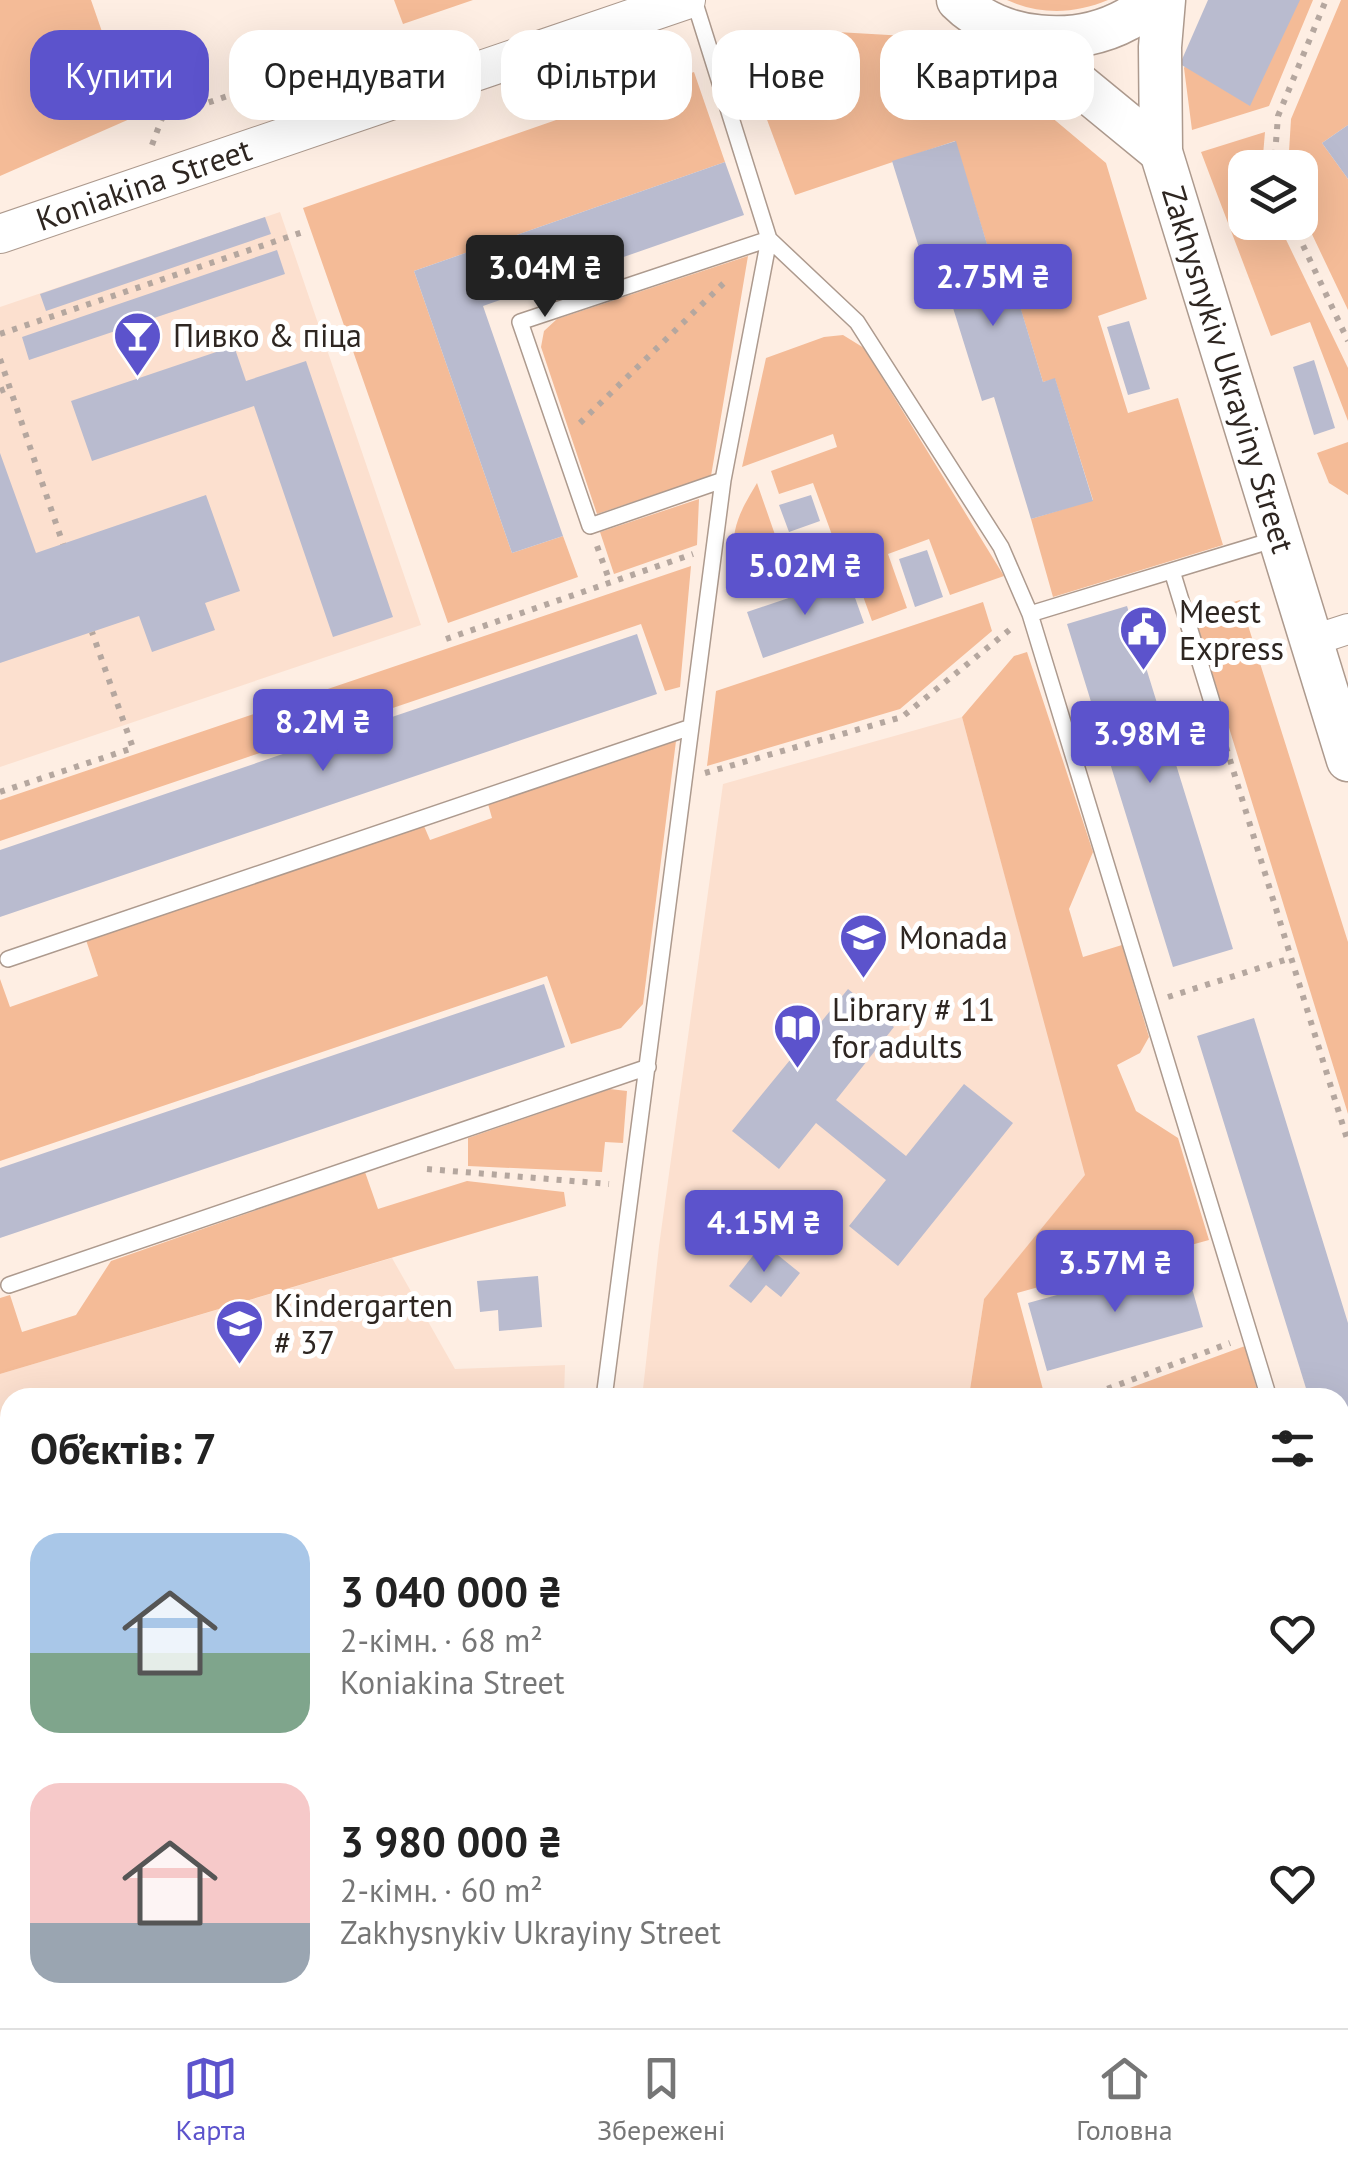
<!DOCTYPE html>
<html lang="uk">
<meta charset="utf-8">
<style>
:root{--surface:#fff;--page:#f6f6f6;--text:#222;--muted:#767676;--line:#e0e0e0;--accent:#5c53cc}
body{margin:0;font-family:"PT Sans",sans-serif;background:var(--page);color:var(--text);height:100vh;display:flex;flex-direction:column;font-size:38px;white-space:nowrap}
*{box-sizing:border-box;margin:0}
p{font-size:32px;color:var(--muted)}
.icon{flex:none;width:55px;height:55px;fill:none;stroke:currentColor;stroke-width:2;stroke-linecap:round;stroke-linejoin:round}
.map{position:relative;flex:1;overflow:hidden}
.panel{position:absolute;left:0px;top:1388px;width:1350px;height:642px;display:flex;flex-direction:column;background:var(--surface);border-radius:30px 30px 0 0;box-shadow:0 10px 40px #0002}
.panel>*{flex:none}
.banner{position:absolute;left:30px;top:30px;width:1290px;height:90px;display:flex;gap:20px}
.controls{position:absolute;left:1228px;top:150px;display:grid;gap:20px}
.controls a{display:grid;place-items:center;width:90px;height:90px;border-radius:20px;background:var(--surface);box-shadow:0 10px 40px #0002;font-size:50px}
.price{position:absolute;translate:-50% -85px;padding:0 22px;border-radius:10px;background:var(--accent);color:#fff;font-size:32px;line-height:65px;filter:drop-shadow(0 2px 5px #0008)}
.price::after{content:'';position:absolute;left:50%;top:60px;width:30px;height:22px;margin-left:-15px;background:inherit;clip-path:polygon(0 0,100% 0,50% 100%)}
.price.selected{background:#222;color:#fff}
ul{padding:0;list-style:none}
li{display:flex;align-items:center;gap:30px;height:250px;padding:0 30px}
li span{display:grid;place-items:center;flex:none;width:280px;height:200px;border-radius:30px;color:#555}
li>.icon{margin-inline-start:auto}
span .icon{width:120px;height:120px;fill:#fffc;stroke-width:1}
li b{font-size:42px}
h2{display:flex;justify-content:space-between;align-items:center;height:120px;padding:0 30px;font-size:42px}
.tag{padding:0 35px;border-radius:30px;background:var(--surface);box-shadow:0 10px 40px #0002;font-size:35px;line-height:90px}
.tag.selected{background:var(--accent);color:#fff}
.tabs{display:flex;justify-content:space-around;align-items:center;height:140px;border-top:2px solid var(--line);background:var(--surface);font-size:28px;color:var(--muted)}
.tabs a{display:grid;justify-items:center;gap:5px}
.tabs .selected{color:var(--accent)}
.map>svg:first-child{display:block}
.built{fill:#fce0cf}
.green{fill:#f4bb97}
.building{fill:#b9bbcf}
.lines{fill:none;stroke-linecap:round;stroke-linejoin:round}
.service-casing{stroke:#ad9a8e;stroke-width:18}
.minor-casing{stroke:#ad9a8e;stroke-width:32}
.tertiary-casing{stroke:#ad9a8e;stroke-width:40}
.secondary-casing{stroke:#ad9a8e;stroke-width:45}
.path{stroke:#b5a79f;stroke-width:6;stroke-dasharray:5 8;stroke-linecap:butt}
.service{stroke:#fff;stroke-width:15}
.minor{stroke:#fff;stroke-width:30}
.tertiary{stroke:#fff;stroke-width:38}
.secondary{stroke:#fff;stroke-width:42}
.labels{text-anchor:middle;stroke-width:10;stroke-linejoin:round;paint-order:stroke}
.street-label{font-size:32px;fill:#2e2621;stroke:#fff}
.poi-label{font-size:32px;fill:#2e2621;stroke:#fff;text-anchor:start}
</style>
<div class="map">
<svg width="1348" height="2028" viewBox="0 0 1348 2028">
<rect width="100%" height="100%" fill="#feeee3"/>
<path class="built" d="M280,212L421,625L0,767V307Z
M962,717L1086,1175L984,1299L969,1396L642,1398L659,1246L723,784Z
M392,1258L455,1369L565,1365L564,1397L10,1398V1479L0,1442V1374Z
M0,1675L10,1713V1907L0,1911Z"/>
<path class="green" d="M0,0H91L132,118L0,176Z
M394,0H473L403,24Z
M1007,0H1108C1075,14 1040,15 1007,0Z
M1216,0H1313L1269,106L1192,130L1184,68Z
M1341,0H1348V125L1322,143L1348,179V310L1300,209V168H1288L1291,119Z
M820,31L906,36L960,58L1031,100L1106,163L1147,299L1098,316L1128,413L1178,398L1223,545L1053,597L1031,519L1093,500L1055,379L1043,382L1006,261L993,264L955,141L795,195L743,55Z
M694,72L725,162L414,271L512,553L563,536L578,577L448,623L303,208Z
M1265,132L1262,167L1245,168V222L1278,223L1348,368V421L1310,322L1271,336L1201,152Z
M748,256L711,476L597,514L541,347L544,331L557,319Z
M843,335L864,348L1004,576L950,595L929,539L888,554L907,608L872,621L851,563L843,565L813,483L779,494L771,471L837,447L833,434L742,467L766,358L824,337Z
M1348,442V495L1329,483L1317,453Z
M757,483L781,552L733,569C732,528 736,518 757,483Z
M699,499L697,545L614,574L600,532Z
M691,566L680,687L665,691L641,624L0,841V800Z
M1240,600L1348,942V1114L1194,614Z
M983,602L992,631L900,709L707,766L716,691Z
M1027,652L1093,852L1069,909L1083,957L1122,945L1149,1037L1140,1053L1117,1065L1136,1111L1178,1138L1209,1240L1017,1293L1045,1397H966L969,1396L984,1299L1085,1175L962,717L1014,656Z
M676,741L643,1004L621,1028L571,1044L547,976L0,1161V979L10,1007L98,976L86,940L424,826L430,840L492,818L488,804Z
M610,1089L627,1091L623,1143L605,1142L602,1172L468,1166V1138Z
M365,1172L378,1209L467,1181L564,1192L566,1206L0,1374V1298L10,1295L22,1332L76,1315L111,1261Z
M1245,1346L1259,1397H1105Z
M0,1442L10,1479V1579L0,1537Z
M1348,1785V1879L1340,1884V1787Z
M1340,1908L1348,1930V2028H1114L1111,2020H1340Z
M297,2020H737L739,2028H294L292,2022Z"/>
<path class="building" d="M1208,0H1300L1250,106L1180,64Z
M1348,125V179L1322,143Z
M956,141L993,264L1006,260L1043,382L1055,378L1093,501L1031,519L994,397L982,401L944,279L930,283L892,161Z
M725,162L744,215L483,306L563,536L512,553L414,271Z
M265,217L271,234L46,311L40,294Z
M277,250L285,274L29,360L22,337Z
M1129,321L1150,389L1128,395L1107,327Z
M234,346L246,381L306,361L393,617L333,637L254,406L92,461L71,401Z
M1314,360L1335,428L1314,435L1293,367Z
M0,453L36,553L206,495L240,591L205,603L215,630L152,652L139,616L0,663Z
M811,495L820,521L789,532L779,505Z
M927,550L943,597L915,607L899,559Z
M848,578L864,623L763,658L747,612Z
M1127,606L1233,949L1173,967L1067,624Z
M637,634L657,694L0,917V850Z
M544,984L565,1047L0,1238V1168Z
M848,989L894,1027L836,1100L906,1156L964,1084L1013,1123L898,1266L849,1226L886,1180L816,1123L779,1169L732,1131Z
M1254,1018L1348,1323V1520L1340,1497V1398H1309L1197,1036Z
M763,1243L800,1273L781,1297L766,1285L751,1303L729,1286Z
M1184,1260L1203,1327L1047,1371L1028,1303Z
M538,1276L542,1327L499,1331L498,1310L480,1312L477,1281Z
M1348,1640V1715L1340,1718V1642Z
M137,2020H189L192,2028H115Z
M1004,2020H1076L1078,2028H982Z"/>
<g class="lines">
<defs>
<path id="service" d="M723,480L590,526L520,322L769,239L857,322L1001,547L1030,614
M1172,571L1219,725
M8,959L691,727
M9,1285L648,1067
M604,1398L723,480L769,239L694,0
M1269,1398L1030,614L1276,539
M1340,1610L1348,1608
M229,2020L232,2028
M823,2028L839,2020"/>
<path id="minor" d="M1311,641L1348,629"/>
<g id="tertiary">
<path id="s1" d="M0,234L686,0"/>
</g>
<g id="secondary">
<path d="M958,0C1001,43 1076,48 1128,19C1137,15 1145,6 1153,0"/>
<path id="s2" d="M1164,0L1160,47L1161,152L1348,760"/>
<path d="M1016,33L1161,152"/>
</g>
</defs>
<use href="#service" class="service-casing"/>
<use href="#minor" class="minor-casing"/>
<use href="#tertiary" class="tertiary-casing"/>
<use href="#secondary" class="secondary-casing"/>
<path class="path" d="M152,145L162,118L380,45
M1274,168L1278,116L1326,0
M1292,222L1348,341
M0,334L303,232
M0,359L63,544
M0,391L10,387
M580,423L729,278
M597,546L610,582
M446,639L693,554
M1226,747L1348,1142
M705,773L902,717L1013,627
M0,792L133,748L92,632
M1168,997L1291,958
M427,1169L609,1184
M1083,1398L1230,1343
M0,1585L10,1628
M1340,1735L1348,1732
M1340,1845L1348,1823
M0,1943L10,1939
M789,2020L792,2028
M1102,2020L1105,2028
M31,2028L35,2020
M90,2028L111,2020
M1276,2028L1278,2020"/>
<use href="#service" class="service"/>
<use href="#minor" class="minor"/>
<use href="#tertiary" class="tertiary"/>
<use href="#secondary" class="secondary"/>
</g>
<defs>
<symbol id="bar-pin" viewBox="-11 -11 22 30"><path d="M0 17L-7.5 6A9.5 9.5 0 1 1 7.5 6Z" fill="#5c53cc" stroke="#fff"/><path d="M-6-5H6L.8 .8V4.5H3.5V6h-7V4.5H-.8V.8Z" fill="#fff"/></symbol>
<symbol id="civic-pin" viewBox="-11 -11 22 30"><path d="M0 17L-7.5 6A9.5 9.5 0 1 1 7.5 6Z" fill="#5c53cc" stroke="#fff"/><path d="M-.6-6.5H3V-4.5H.6V-3L4-1V1h2V6H-6V1h2V-1L-.6-3ZM-1.2 2.5V6h2.4V2.5Z" fill="#fff"/></symbol>
<symbol id="university-pin" viewBox="-11 -11 22 30"><path d="M0 17L-7.5 6A9.5 9.5 0 1 1 7.5 6Z" fill="#5c53cc" stroke="#fff"/><path d="M0-5L7-2L0 1L-7-2ZM-4 1L0 2.5L4 1V4Q0 6-4 4Z" fill="#fff"/></symbol>
<symbol id="library-pin" viewBox="-11 -11 22 30"><path d="M0 17L-7.5 6A9.5 9.5 0 1 1 7.5 6Z" fill="#5c53cc" stroke="#fff"/><path d="M-6-4Q-3-5.5-.7-3.5V5Q-3 3-6 4ZM6-4Q3-5.5 .7-3.5V5Q3 3 6 4Z" fill="#fff"/></symbol>
<symbol id="school-pin" viewBox="-11 -11 22 30"><path d="M0 17L-7.5 6A9.5 9.5 0 1 1 7.5 6Z" fill="#5c53cc" stroke="#fff"/><path d="M0-5L7-2L0 1L-7-2ZM-4 1L0 2.5L4 1V4Q0 6-4 4Z" fill="#fff"/></symbol>
</defs>
<g fill-rule="evenodd">
<use href="#bar-pin" x="110" y="308" width="55" height="75"/>
<use href="#civic-pin" x="1116" y="602" width="55" height="75"/>
<use href="#university-pin" x="836" y="910" width="55" height="75"/>
<use href="#library-pin" x="770" y="1000" width="55" height="75"/>
<use href="#school-pin" x="212" y="1296" width="55" height="75"/>
</g>
<g class="labels">
<g class="street-label">
<text dy="11" stroke="none"><textPath href="#s1" startOffset="152">Koniakina Street</textPath></text>
<text dy="11" stroke="none"><textPath href="#s2" startOffset="380">Zakhysnykiv Ukrayiny Street</textPath></text>
</g>
<g class="poi-label">
<text x="173" y="347">Пивко &amp; піца</text>
<text x="1179" y="623">Meest<tspan x="1179" dy="37">Express</tspan></text>
<text x="899" y="949">Monada</text>
<text x="832" y="1021">Library # 11<tspan x="832" dy="37">for adults</tspan></text>
<text x="274" y="1317">Kindergarten<tspan x="274" dy="37"># 37</tspan></text>
</g>
</g>
</svg>
<div class="controls">
<a><svg class="icon" aria-label="layers" viewBox="0 0 24 24"><path d="M12 4l9 5-9 5-9-5zM3 14l9 5 9-5"/></svg></a>
</div>
<b class="price selected" style="left:545px;top:320px">3.04M ₴</b>
<b class="price" style="left:993px;top:329px">2.75M ₴</b>
<b class="price" style="left:805px;top:618px">5.02M ₴</b>
<b class="price" style="left:323px;top:774px">8.2M ₴</b>
<b class="price" style="left:1150px;top:786px">3.98M ₴</b>
<b class="price" style="left:764px;top:1275px">4.15M ₴</b>
<b class="price" style="left:1115px;top:1315px">3.57M ₴</b>
<div class="banner">
<a class="tag selected">Купити</a>
<a class="tag">Орендувати</a>
<a class="tag">Фільтри</a>
<a class="tag">Нове</a>
<a class="tag">Квартира</a>
</div>
<section class="panel">
<h2>Об’єктів: 7<svg class="icon" aria-label="filters" viewBox="0 0 24 24"><path d="M4 7h16M4 17h16"/><circle cx="9" cy="7" r="2"/><circle cx="15" cy="17" r="2"/></svg></h2>
<ul>
<li><span style="background:linear-gradient(#a9c7e8 60%,#7fa58c 0)"><svg class="icon" aria-label="home" viewBox="0 0 24 24"><path d="M3 11l9-7 9 7M6 9v11h12V9"/></svg></span><div><b>3 040 000 ₴</b><p>2-кімн. · 68 m²</p><p>Koniakina Street</p></div><svg class="icon" aria-label="heart" viewBox="0 0 24 24"><path d="M12 20l-8-8c-3-5 5-10 8-4 3-6 11-1 8 4z"/></svg></li>
<li><span style="background:linear-gradient(#f6c9c9 70%,#9aa5b1 0)"><svg class="icon" aria-label="home" viewBox="0 0 24 24"><path d="M3 11l9-7 9 7M6 9v11h12V9"/></svg></span><div><b>3 980 000 ₴</b><p>2-кімн. · 60 m²</p><p>Zakhysnykiv Ukrayiny Street</p></div><svg class="icon" aria-label="heart" viewBox="0 0 24 24"><path d="M12 20l-8-8c-3-5 5-10 8-4 3-6 11-1 8 4z"/></svg></li>
</ul>
</section>
</div>
<nav class="tabs">
<a class="selected"><svg class="icon" aria-label="map" viewBox="0 0 24 24"><path d="M3 6l6-2 6 2 6-2v14l-6 2-6-2-6 2zM9 4v14M15 6v14"/></svg>Карта</a>
<a><svg class="icon" aria-label="saved" viewBox="0 0 24 24"><path d="M7 4h10v16l-5-4-5 4z"/></svg>Збережені</a>
<a><svg class="icon" aria-label="home" viewBox="0 0 24 24"><path d="M3 11l9-7 9 7M6 9v11h12V9"/></svg>Головна</a>
</nav>
